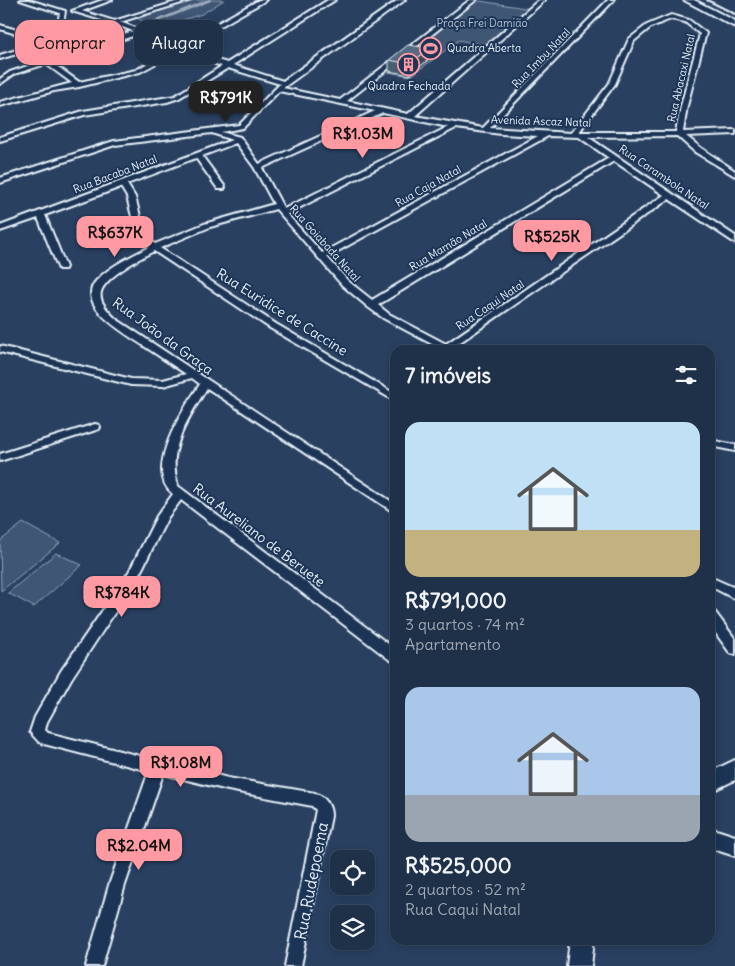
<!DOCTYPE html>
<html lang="pt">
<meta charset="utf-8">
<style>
:root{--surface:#1f3049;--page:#273850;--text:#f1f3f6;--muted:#a1a9b4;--line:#3c4b61;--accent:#ff9aa2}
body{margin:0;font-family:Delius,sans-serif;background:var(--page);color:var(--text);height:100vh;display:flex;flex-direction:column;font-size:19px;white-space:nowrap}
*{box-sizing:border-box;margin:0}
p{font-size:16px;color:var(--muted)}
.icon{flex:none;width:28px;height:28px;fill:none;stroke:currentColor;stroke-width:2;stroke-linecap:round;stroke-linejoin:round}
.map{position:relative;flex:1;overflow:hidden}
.drawer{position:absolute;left:390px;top:345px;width:325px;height:600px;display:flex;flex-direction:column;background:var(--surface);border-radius:15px;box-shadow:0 2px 8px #0003,0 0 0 1px var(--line)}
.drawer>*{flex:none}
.top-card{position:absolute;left:15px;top:20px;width:300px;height:45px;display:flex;gap:10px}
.tools{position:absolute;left:330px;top:850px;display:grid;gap:10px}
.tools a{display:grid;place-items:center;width:45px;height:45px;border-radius:10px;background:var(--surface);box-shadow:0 2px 8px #0003,0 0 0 1px var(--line);font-size:25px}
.price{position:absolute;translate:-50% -42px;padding:0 11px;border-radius:10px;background:var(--accent);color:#111;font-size:16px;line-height:32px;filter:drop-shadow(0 1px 2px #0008)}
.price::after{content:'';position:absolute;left:50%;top:30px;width:15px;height:11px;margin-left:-8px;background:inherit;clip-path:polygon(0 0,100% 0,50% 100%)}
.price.active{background:#222;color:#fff}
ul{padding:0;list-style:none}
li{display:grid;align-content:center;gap:10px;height:265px;padding:0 15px}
li span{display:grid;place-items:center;height:155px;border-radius:15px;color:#555}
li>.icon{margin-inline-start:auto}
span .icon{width:90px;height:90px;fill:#fffc;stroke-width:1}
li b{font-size:21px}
h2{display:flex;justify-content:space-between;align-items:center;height:60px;padding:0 15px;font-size:21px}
.chip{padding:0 18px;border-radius:15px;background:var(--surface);box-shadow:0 2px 8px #0003,0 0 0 1px var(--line);font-size:18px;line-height:45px}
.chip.active{background:var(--accent);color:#111}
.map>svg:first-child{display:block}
.green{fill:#415774;stroke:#94a4b6}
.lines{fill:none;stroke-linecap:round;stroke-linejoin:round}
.stream{stroke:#9dabbd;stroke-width:2.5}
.street-casing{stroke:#e8f1f8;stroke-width:4}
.secondary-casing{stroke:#e8f1f8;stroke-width:4}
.street{fill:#1d3557;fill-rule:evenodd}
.secondary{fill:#1d3557;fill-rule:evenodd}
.rail{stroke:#e8f1f8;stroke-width:2}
.wall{fill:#495b71;stroke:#e8f1f8}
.shaded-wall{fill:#3c4a5c;stroke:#e8f1f8}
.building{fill:#556a83;stroke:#e8f1f8}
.labels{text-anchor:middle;stroke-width:4;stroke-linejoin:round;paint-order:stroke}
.far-park-label{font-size:11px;fill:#b6c3d0;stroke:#1d3557}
.far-poi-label{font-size:11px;fill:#e8f1f8;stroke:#1d3557;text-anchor:start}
.far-street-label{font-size:11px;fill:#e8f1f8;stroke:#1d3557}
.street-label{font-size:14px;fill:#e8f1f8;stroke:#1d3557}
.near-street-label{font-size:16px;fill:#e8f1f8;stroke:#1d3557}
</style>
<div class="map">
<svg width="735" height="966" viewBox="0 0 735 966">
<rect width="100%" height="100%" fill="#294061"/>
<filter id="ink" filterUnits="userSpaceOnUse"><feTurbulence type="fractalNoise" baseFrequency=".02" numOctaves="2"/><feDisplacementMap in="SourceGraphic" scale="10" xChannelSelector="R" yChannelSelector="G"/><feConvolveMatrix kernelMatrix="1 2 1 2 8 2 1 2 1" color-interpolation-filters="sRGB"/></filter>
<g filter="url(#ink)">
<path class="green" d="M191,0H224L202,14L140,33L142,29L136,26L147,23L135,17Z
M473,0L532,9L489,47L459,40L411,76L381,71Z
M23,523L60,543L1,591L0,541Z
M56,553L82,565L34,607L8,593Z"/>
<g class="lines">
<path class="stream" d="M139,28L210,0"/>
<defs>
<path id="street" d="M20,0H29L65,11L61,36L108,22L72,11L103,0H112L82,11L114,21L182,0H191L120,22L138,29V34L175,47L259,0H266L181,49L227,63L328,0H335L233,65L283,81L398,0H405L283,88L340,100L470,0H476L347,101L408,114L539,0H545L415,116L483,128L608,0H614L490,128L571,133L609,84L629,39L647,25L671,15L689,20L706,33L687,106L683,132L735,130V134L686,136L701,148L735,171V176L695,152L677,136L588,137L735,236V243L669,199L453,347L456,350H443L383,318L368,307L342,285L276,209L210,227L160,248L276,324L395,394V401L270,328L154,251C142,257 130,264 119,272C96,289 94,298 116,319L395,504V513L207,388C188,418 166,450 178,486L395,649V661L390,660L181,500L168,517L138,577L71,679L47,722L45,730L48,733L228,778L315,793C325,797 331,805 331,816L301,966H285L316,810L312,806L228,790L163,774L125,885L102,966H86L109,885L149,771L44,744L39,742L30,732L35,717L61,671L129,572L157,516L173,494C142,470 185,407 200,384L192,378L163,386L131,385L0,352V346L131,379L163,380L186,374C172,365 158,355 144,346C128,335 73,305 97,280C110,266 132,256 149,247L137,236L127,197L121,187L45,215L66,267L65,269H59L58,267L38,218L0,231V226L232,140L212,133L115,145L0,183V178L114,141L239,125L280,84L228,68L179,98L167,102L84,115L0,141V137L83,111L175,96L222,66L177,52L140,72L79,87L54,91L0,106V102L72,83L46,64L14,74L0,84V79L10,72L133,31L114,24L0,59V55L43,42L0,29V25L50,40L55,38L60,13ZM671,19L685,22L700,34L681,106L676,132H579L615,84L634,41L651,27ZM133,36L171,50L136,70L79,82L51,62ZM279,91L375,111L259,164L240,137L221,132L243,128ZM383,113L448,127L284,209L262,168ZM456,128L501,134L538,136L322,253L287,214ZM548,136L579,137L609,158L372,300L348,281L327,257ZM236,143L254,167L274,204L204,224L155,244L145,235L135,197L127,184L196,158L218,189H224L225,187L202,156ZM614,161L664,195L446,344L389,314L378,305Z
M95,424L99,425L100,427L99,429L0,461V454Z
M710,440L735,445V451L710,446Z
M710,577L735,588V599L710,586Z
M710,610L715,612L735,639V654L730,653L710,625Z"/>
<path id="secondary" d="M684,0H694L735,21V27Z
M735,760V780L710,792V772Z
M710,828L735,836V856L710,848Z
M570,940H594L591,966H567Z"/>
</defs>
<use href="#street" class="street-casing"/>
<use href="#secondary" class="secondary-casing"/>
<use href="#street" class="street"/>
<use href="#secondary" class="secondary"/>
<path class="rail" d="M707,0L735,14"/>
</g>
<path class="wall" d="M429,59L410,75L389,71V60Z"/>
<path class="shaded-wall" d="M430,48L429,59L410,75V64Z"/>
<path class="building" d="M408,45L430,48L410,64L389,60Z"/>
</g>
<defs>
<symbol id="stadium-ring" viewBox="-11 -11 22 22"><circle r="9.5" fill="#1d3557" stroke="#ff9aa2" stroke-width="1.5"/><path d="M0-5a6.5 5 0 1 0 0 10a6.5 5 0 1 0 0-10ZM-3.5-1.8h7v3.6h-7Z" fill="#ff9aa2"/></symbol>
<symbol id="building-ring" viewBox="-11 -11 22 22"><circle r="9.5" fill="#1d3557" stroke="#ff9aa2" stroke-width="1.5"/><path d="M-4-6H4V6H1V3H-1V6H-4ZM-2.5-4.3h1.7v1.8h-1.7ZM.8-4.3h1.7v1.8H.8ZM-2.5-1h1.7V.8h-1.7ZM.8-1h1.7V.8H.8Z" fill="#ff9aa2"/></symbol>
</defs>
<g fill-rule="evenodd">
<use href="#stadium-ring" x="418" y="36" width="25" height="25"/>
<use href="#building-ring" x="396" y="52" width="25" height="25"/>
</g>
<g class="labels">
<g class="far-park-label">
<text x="482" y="27">Praça Frei Damião</text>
</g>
<g class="far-poi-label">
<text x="447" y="52">Quadra Aberta</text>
<text x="409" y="90" text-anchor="middle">Quadra Fechada</text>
</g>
<g class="far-street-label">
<text transform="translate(541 58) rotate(-46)" y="4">Rua Imbu Natal</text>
<text transform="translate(681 78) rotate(-77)" y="4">Rua Abacaxi Natal</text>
<text transform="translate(541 121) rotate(2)" y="4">Avenida Ascaz Natal</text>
<text transform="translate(115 174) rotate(-21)" y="4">Rua Bacaba Natal</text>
<text transform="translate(664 177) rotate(34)" y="4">Rua Carambola Natal</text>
<text transform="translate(428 186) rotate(-29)" y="4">Rua Caja Natal</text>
<text transform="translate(325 243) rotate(48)" y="4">Rua Goiabada Natal</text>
<text transform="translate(448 245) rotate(-31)" y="4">Rua Mamão Natal</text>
<text transform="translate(490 305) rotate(-34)" y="4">Rua Caqui Natal</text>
</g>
<g class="street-label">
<text transform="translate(282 312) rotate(32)" y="5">Rua Euridice de Caccine</text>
<text transform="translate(163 336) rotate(36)" y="5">Rua João da Graça</text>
<text transform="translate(259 535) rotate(37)" y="5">Rua Aureliano de Beruete</text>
</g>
<g class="near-street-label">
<text transform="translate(311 881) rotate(-79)" y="6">Rua Rudepoema</text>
</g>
</g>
</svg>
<div class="tools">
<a><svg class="icon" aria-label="locate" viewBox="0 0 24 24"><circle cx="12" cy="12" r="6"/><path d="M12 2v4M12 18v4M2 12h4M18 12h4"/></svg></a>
<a><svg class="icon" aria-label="layers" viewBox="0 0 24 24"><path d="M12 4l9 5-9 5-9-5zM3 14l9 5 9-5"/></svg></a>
</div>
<b class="price active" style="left:226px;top:123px">R$791K</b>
<b class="price" style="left:363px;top:159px">R$1.03M</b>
<b class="price" style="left:115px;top:258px">R$637K</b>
<b class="price" style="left:552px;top:262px">R$525K</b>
<b class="price" style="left:122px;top:618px">R$784K</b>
<b class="price" style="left:181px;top:788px">R$1.08M</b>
<b class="price" style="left:139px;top:871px">R$2.04M</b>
<div class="top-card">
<a class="chip active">Comprar</a>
<a class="chip">Alugar</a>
</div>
<section class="drawer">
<h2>7 imóveis<svg class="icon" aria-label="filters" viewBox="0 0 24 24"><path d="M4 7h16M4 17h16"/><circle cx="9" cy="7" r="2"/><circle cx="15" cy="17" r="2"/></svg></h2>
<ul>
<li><span style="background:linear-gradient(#bfe0f5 70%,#c2b280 0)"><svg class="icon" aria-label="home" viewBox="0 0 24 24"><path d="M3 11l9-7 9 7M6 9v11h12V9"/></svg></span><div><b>R$791,000</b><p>3 quartos · 74 m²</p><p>Apartamento</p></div></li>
<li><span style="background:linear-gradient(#a9c7e8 70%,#9aa5b1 0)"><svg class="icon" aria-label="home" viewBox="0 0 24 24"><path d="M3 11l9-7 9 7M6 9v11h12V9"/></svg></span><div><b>R$525,000</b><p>2 quartos · 52 m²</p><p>Rua Caqui Natal</p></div></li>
</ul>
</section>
</div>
